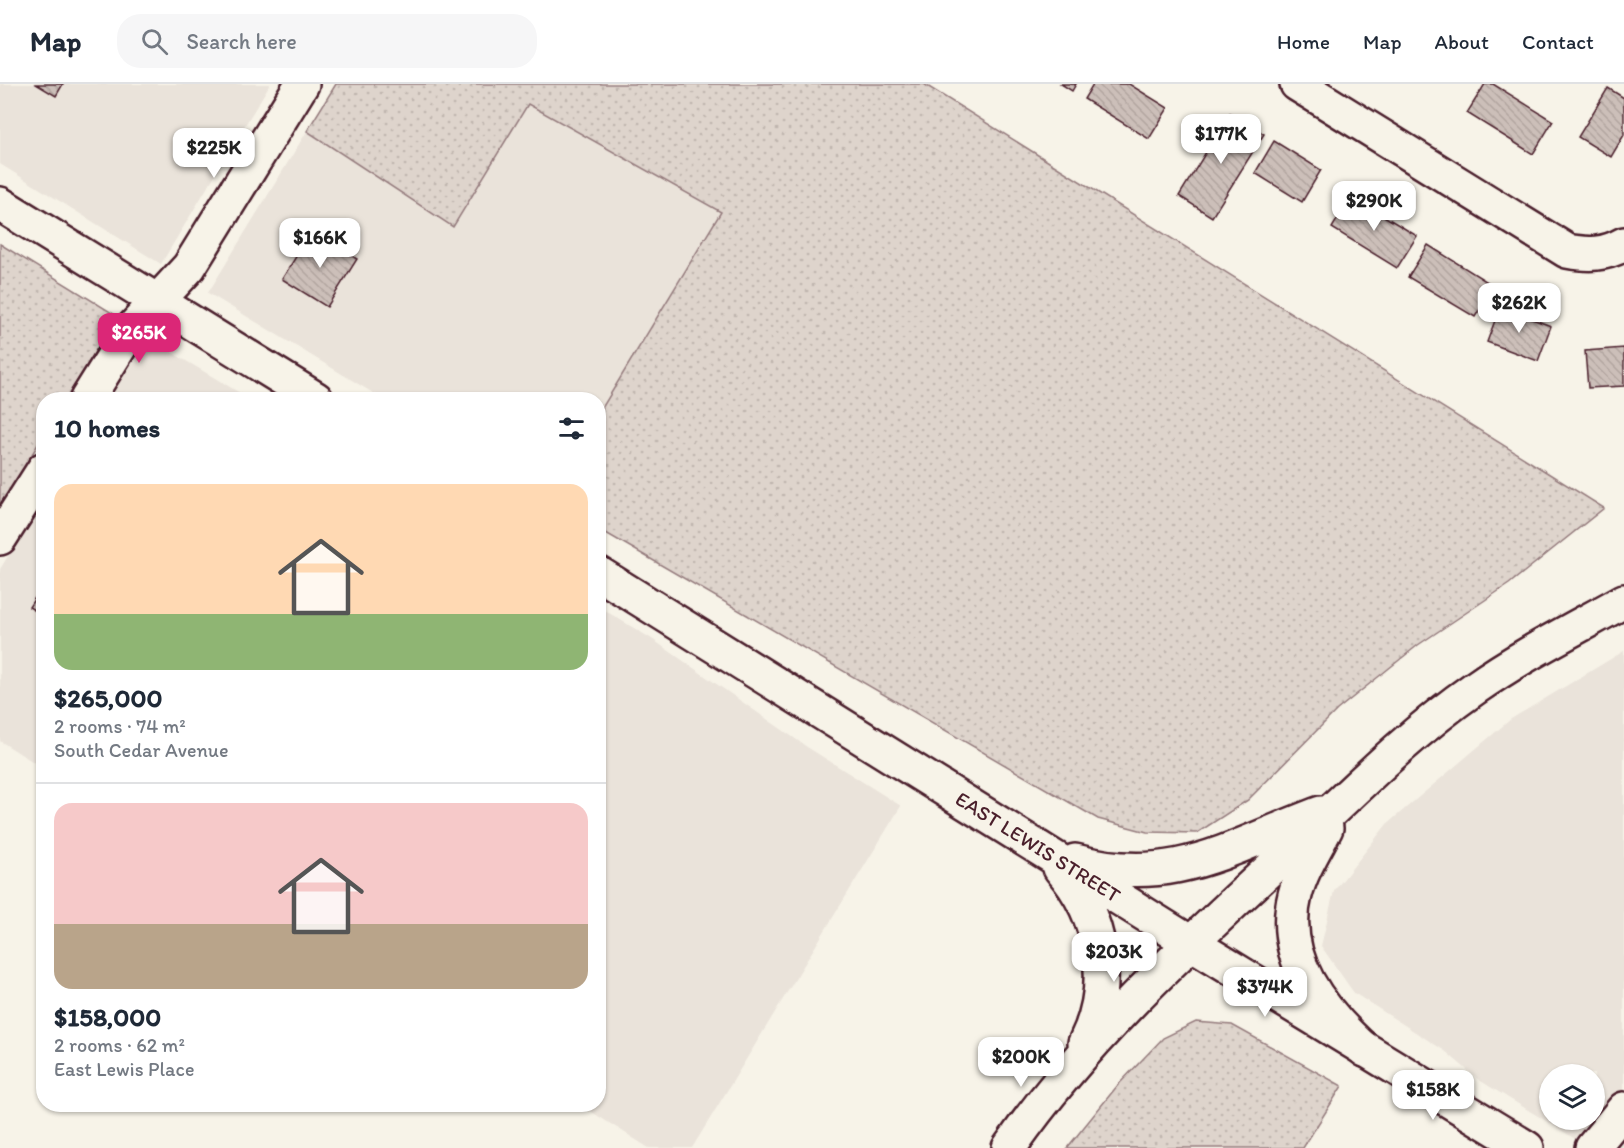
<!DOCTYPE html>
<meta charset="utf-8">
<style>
:root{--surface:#fff;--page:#f6f6f7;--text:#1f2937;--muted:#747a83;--line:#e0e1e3;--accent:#db2777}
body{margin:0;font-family:Itim,sans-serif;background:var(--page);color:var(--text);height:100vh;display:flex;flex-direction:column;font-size:22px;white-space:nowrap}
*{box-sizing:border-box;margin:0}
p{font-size:20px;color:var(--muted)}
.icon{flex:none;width:33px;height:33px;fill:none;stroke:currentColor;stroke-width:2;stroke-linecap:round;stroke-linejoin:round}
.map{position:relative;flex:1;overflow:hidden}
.drawer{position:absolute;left:36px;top:308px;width:570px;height:720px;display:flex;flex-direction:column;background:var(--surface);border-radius:24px;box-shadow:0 2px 4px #0004}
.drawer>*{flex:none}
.controls{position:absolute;left:1539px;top:980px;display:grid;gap:12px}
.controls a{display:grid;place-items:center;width:66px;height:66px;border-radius:50%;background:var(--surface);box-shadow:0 2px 4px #0004;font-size:30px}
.price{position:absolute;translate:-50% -51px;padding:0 14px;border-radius:12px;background:#fff;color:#222;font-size:20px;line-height:39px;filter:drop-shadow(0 2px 3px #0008)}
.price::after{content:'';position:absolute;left:50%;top:36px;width:18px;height:14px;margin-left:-9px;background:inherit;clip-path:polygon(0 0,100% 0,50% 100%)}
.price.selected{background:var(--accent);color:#fff}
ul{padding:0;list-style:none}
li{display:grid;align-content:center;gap:12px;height:318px;padding:0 18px}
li+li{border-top:2px solid var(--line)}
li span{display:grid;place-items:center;height:186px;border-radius:18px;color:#555}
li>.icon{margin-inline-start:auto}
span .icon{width:108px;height:108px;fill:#fffc;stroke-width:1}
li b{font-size:26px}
h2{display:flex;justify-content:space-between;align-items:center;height:72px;padding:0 18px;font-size:26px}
header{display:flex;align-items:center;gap:36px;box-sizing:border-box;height:84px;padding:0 30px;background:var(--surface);border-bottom:2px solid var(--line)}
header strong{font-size:28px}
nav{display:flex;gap:33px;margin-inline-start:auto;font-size:21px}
.search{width:420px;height:54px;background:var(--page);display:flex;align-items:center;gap:15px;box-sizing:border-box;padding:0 21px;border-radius:24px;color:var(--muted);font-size:22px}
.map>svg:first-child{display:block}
.built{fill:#eae3da;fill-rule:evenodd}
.grass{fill:url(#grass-dots);stroke:#947a7c;stroke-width:1.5}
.building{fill:url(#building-back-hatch);stroke:#4a1f2b;stroke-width:1.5}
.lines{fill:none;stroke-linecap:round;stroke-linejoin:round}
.minor-casing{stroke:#4a1f2b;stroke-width:38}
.major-casing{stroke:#4a1f2b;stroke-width:38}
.minor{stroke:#f7f3e8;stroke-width:33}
.major{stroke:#f7f3e8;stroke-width:33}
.labels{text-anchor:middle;stroke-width:6;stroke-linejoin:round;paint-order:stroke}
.street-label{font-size:21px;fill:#4a1f2b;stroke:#f7f3e8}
</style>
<header>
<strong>Map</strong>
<div class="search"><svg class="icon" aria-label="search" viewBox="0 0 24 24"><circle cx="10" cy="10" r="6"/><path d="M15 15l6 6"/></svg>Search here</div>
<nav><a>Home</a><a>Map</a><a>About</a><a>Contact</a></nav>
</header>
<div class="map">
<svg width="1624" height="1064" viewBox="0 0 1624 1064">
<defs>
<pattern id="grass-dots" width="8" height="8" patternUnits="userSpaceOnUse" patternTransform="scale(1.5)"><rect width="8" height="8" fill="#ded4cc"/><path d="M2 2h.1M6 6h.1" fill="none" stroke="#c0b6af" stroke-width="1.8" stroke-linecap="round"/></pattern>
<pattern id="building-back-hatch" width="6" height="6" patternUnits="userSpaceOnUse" patternTransform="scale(1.5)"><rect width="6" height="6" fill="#ccbfb9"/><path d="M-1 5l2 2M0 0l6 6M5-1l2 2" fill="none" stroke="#b1a49f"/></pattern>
</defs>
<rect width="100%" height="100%" fill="#f7f3e8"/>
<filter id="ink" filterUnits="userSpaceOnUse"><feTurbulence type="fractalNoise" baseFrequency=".0167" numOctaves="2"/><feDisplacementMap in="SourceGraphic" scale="12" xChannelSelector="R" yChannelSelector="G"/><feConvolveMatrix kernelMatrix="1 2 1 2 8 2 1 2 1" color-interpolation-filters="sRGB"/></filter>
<g filter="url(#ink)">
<path class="built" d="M0,0H270L161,180L0,80Z
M528,20L721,128L599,329L598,315H383L208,209L307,47L453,142Z
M146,253L250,315H107Z
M43,416V684L0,657V485Z
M599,523L652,555L807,663L901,722L692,1064H649L579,1020H598Z
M1624,567V1064H1590L1479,996L1445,967L1354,909L1321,862L1334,807L1387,740L1511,635ZM1550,990H1594V1035H1550Z"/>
<path class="grass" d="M336,0H924L1604,424L1509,500L1418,561L1337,626L1248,716L1197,749L1147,748L1098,735L599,445V329L721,128L528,20L453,143L307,47Z
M0,160L117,232L66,315H44L43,352L0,424Z
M1196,938L1232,941L1342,1002L1303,1064H1067L1118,1001L1163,954Z"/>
<path class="building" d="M36,0H63L56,12Z
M1061,0H1076L1072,7Z
M1093,0H1129L1168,24L1149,55L1084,15Z
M1485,0H1493L1553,37L1533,70L1467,29Z
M1608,4L1624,14V51L1611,73L1578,53Z
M1230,29L1264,50L1212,133L1179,112Z
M1274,57L1321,86L1302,118L1255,89Z
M1351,112L1417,152L1397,184L1332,144Z
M312,147L357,175L327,223L282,195Z
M1428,161L1494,202L1475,233L1408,193Z
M1500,223L1551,242L1538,277L1487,258Z
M1624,264V302L1588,304L1585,267Z
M44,500V532L29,523Z"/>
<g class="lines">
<defs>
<path id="minor" d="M1297,0L1567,167C1588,171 1605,171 1624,160
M87,315L129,248L189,183L302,0
M0,454L44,385
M1191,859L1527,1064
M1592,1064L1624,1025"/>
<path id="major" d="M0,120L316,315
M598,489L1191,859
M1326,744C1315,765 1301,787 1295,811C1279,874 1322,927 1365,966
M1075,777C1175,804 1231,762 1321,729
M1060,784C1103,833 1114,901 1085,959
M1009,1064C1086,953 1186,863 1285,771C1346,714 1406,652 1475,604C1522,571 1574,545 1624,517"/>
</defs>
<use href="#minor" class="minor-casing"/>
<use href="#major" class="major-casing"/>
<use href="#minor" class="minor"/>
<use href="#major" class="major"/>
</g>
</g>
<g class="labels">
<g class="street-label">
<text transform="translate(1038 763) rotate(32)" y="7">EAST LEWIS STREET</text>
</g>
</g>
</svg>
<div class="controls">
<a><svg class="icon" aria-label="layers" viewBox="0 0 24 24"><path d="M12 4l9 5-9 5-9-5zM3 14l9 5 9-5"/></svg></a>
</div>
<b class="price" style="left:1221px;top:81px">$177K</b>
<b class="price" style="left:214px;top:95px">$225K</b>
<b class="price" style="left:1374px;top:148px">$290K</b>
<b class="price" style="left:320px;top:185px">$166K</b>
<b class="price" style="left:1519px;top:250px">$262K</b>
<b class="price selected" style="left:139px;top:280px">$265K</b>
<b class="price" style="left:1114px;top:899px">$203K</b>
<b class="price" style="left:1265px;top:934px">$374K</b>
<b class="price" style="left:1021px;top:1004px">$200K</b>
<b class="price" style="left:1433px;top:1037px">$158K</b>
<section class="drawer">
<h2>10 homes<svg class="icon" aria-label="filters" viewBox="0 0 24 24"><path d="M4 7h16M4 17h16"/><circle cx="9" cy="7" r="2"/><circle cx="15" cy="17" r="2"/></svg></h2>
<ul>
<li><span style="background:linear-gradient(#ffd9b3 70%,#8fb573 0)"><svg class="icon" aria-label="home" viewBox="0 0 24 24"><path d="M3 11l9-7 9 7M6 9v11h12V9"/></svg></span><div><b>$265,000</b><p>2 rooms · 74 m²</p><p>South Cedar Avenue</p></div></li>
<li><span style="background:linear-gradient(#f6c9c9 65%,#b9a48a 0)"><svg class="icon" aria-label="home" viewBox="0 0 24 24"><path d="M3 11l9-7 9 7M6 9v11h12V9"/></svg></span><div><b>$158,000</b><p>2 rooms · 62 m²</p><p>East Lewis Place</p></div></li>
</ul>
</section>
</div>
